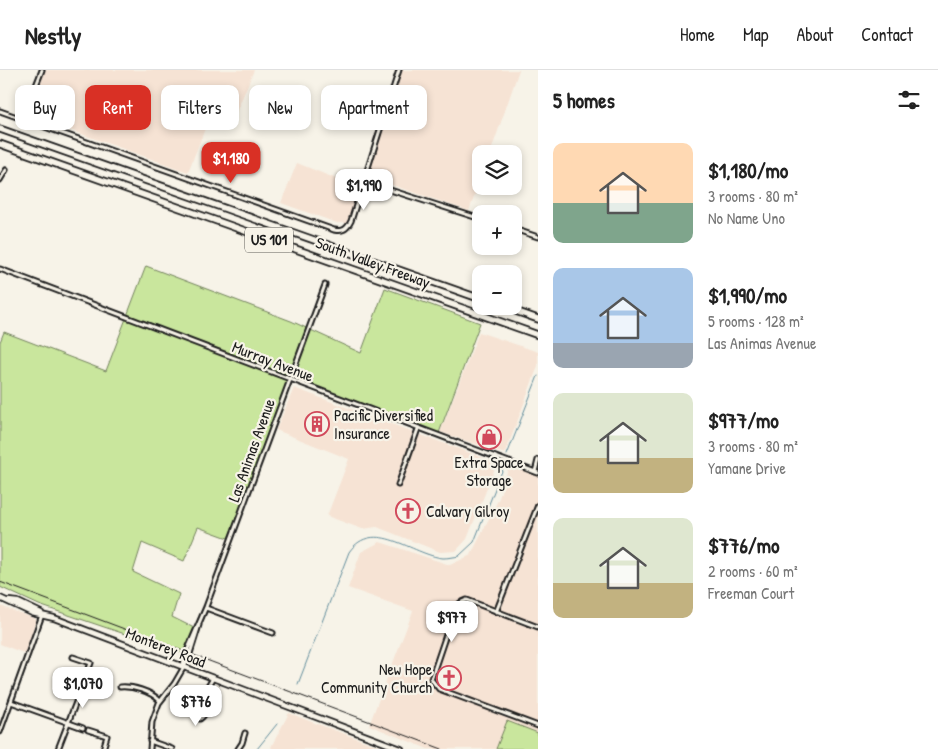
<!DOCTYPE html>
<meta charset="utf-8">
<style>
:root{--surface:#fff;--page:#f2f2f2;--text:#222;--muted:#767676;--line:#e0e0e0;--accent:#d93025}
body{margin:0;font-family:"Patrick Hand",sans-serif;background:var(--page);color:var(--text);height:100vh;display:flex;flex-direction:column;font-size:19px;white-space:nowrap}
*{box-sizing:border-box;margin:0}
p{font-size:16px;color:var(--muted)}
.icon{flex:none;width:28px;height:28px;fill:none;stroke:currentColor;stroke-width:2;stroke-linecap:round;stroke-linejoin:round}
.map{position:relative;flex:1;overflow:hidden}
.panel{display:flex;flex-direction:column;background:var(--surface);width:400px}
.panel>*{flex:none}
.hud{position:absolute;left:15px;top:15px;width:448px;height:45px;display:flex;gap:10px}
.controls{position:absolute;left:472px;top:75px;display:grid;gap:10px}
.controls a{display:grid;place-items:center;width:50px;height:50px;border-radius:10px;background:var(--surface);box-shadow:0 2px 8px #0003;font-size:25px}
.price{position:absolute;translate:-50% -42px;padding:0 11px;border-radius:10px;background:#fff;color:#222;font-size:16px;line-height:32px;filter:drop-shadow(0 1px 2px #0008)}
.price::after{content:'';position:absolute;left:50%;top:30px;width:15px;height:11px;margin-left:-8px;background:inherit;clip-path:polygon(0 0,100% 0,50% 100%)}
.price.active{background:var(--accent);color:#fff}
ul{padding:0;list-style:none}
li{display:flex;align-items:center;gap:15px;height:125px;padding:0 15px}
li span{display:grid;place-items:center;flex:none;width:140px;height:100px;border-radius:10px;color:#555}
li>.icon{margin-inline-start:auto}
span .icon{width:60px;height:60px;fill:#fffc;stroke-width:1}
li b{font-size:21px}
h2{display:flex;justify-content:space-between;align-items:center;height:60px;padding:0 15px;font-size:21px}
.tag{padding:0 18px;border-radius:10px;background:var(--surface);box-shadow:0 2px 8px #0003;font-size:18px;line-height:45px}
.tag.active{background:var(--accent);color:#fff}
header{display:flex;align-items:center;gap:30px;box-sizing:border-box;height:70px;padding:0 25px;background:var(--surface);border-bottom:1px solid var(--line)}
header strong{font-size:24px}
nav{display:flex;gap:28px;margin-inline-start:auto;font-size:18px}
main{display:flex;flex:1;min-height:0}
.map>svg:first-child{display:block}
.built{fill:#f6e3d4}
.green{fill:#c9e69d;stroke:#72815c}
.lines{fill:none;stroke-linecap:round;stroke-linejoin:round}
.stream{stroke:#628d9c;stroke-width:1}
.minor-casing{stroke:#1c1c1c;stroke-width:7}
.primary-casing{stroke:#1c1c1c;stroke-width:8}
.motorway-casing{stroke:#1c1c1c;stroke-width:9}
.minor{stroke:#f7f3e8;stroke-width:3}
.primary{stroke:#f7f3e8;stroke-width:4.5}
.motorway{stroke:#f7f3e8;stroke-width:5.5}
.rail{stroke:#1c1c1c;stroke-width:1}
.labels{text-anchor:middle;stroke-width:4.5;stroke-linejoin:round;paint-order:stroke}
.shield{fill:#f7f3e8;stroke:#5e5c59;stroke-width:1}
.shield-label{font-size:15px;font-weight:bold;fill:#1c1c1c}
.street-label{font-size:16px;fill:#1c1c1c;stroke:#f7f3e8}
.poi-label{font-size:16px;fill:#1c1c1c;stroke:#f7f3e8;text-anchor:start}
</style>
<header>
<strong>Nestly</strong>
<nav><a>Home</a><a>Map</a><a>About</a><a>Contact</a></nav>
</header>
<main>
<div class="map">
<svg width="538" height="679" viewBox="0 0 538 679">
<rect width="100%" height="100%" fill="#f7f3e8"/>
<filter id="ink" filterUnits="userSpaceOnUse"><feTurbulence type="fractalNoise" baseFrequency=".02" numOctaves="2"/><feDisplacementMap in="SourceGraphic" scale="10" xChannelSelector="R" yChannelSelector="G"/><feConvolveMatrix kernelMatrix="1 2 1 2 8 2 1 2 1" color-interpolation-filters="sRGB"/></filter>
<g filter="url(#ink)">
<path class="built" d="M45,0H254L235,45L213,38L188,102L28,45Z
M401,0H519L490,84H481V108L469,141L368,107Z
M297,93L359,118L347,153H337L281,133Z
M479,262L538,282V296L505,384L440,362Z
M294,318L497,393L467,469L456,481L440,482L377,457L362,459L327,446L349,389L276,360Z
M509,395L538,406V679H428L369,655L413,541L348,518L361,482L380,472L450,495L471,485L499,428Z
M0,536L36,549L26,584L0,574Z
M289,643L312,652L386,679H273L271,677Z"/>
<path class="green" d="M146,196L291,251L361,283L385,218L480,253L439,363L348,332L293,310L228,468L198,457L184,491L142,473L133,502L179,524L172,547L200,561L190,586L39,535L0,517V272L4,262L106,301Z
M507,651L538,663V679H496Z"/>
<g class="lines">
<path class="stream" d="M507,385L538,306
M298,614L349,482C374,447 412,485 443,488C448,488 454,487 459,486L474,472L504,396
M257,679L277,654"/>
<defs>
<path id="minor" d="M0,41L334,160C343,162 347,159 351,151L399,0
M23,49L42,0
M0,110L6,100
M365,112L481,149
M514,159L538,167
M0,199L538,403
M535,402L538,390
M398,415L418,359
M206,538L273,563
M496,542L538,435
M538,557L467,530L460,533L454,541L431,609L439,619L538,656
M183,597L184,588L206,537L325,215
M120,617C132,616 151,621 160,631
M209,617C213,627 208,643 200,649L195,646L194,641L213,608
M11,632L83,658
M88,660L107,666L103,679
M0,662L42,545
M150,671L172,679
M58,679L91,593L73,587
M150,679L152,652L159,633L174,614L188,590L199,555
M238,679L242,673L245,663"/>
<path id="primary" d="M0,528L32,543L54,548L401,679
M8,531L18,532L41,543"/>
<path id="motorway" d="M0,59L481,229
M0,74L538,265
M501,236L538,249"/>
</defs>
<use href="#minor" class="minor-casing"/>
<use href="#primary" class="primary-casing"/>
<use href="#motorway" class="motorway-casing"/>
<use href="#minor" class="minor"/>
<use href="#primary" class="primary"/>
<use href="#motorway" class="motorway"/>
<path class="rail" d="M0,512L442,679"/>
</g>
</g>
<defs>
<symbol id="building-ring" viewBox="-11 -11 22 22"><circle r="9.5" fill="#f7f3e8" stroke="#d1495b" stroke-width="1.5"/><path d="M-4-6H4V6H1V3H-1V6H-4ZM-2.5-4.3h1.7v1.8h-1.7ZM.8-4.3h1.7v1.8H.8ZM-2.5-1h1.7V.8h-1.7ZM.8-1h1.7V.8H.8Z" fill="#d1495b"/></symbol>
<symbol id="shop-ring" viewBox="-11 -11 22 22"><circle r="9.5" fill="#f7f3e8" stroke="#d1495b" stroke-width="1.5"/><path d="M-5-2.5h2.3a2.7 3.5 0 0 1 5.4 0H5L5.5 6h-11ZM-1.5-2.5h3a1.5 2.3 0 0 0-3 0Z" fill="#d1495b"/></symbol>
<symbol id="church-ring" viewBox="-11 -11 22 22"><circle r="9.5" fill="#f7f3e8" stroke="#d1495b" stroke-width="1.5"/><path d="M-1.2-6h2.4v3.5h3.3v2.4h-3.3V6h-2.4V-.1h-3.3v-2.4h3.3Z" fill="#d1495b"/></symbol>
</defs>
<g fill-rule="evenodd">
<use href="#building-ring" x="303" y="340" width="28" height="28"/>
<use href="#shop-ring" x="475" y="353" width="28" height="28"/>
<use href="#church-ring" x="394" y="427" width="28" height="28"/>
<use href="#church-ring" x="435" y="594" width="28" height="28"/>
</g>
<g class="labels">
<rect class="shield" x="245" y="157.5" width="48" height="25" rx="4"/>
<g class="shield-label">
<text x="269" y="175">US 101</text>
</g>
<g class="street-label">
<text transform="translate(373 192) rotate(20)" y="6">South Valley Freeway</text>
<text transform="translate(273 291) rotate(21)" y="6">Murray Avenue</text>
<text transform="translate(251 380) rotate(-70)" y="6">Las Animas Avenue</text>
<text transform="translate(166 577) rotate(21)" y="6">Monterey Road</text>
</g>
<g class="poi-label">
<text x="334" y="351">Pacific Diversified<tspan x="334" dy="18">Insurance</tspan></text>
<text x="489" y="398" text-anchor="middle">Extra Space<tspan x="489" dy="18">Storage</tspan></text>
<text x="426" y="447">Calvary Gilroy</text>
<text x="432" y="605" text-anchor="end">New Hope<tspan x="432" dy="18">Community Church</tspan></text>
</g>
</g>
</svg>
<div class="controls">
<a><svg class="icon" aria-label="layers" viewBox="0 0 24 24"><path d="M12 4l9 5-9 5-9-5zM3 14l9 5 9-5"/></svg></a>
<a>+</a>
<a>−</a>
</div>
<b class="price active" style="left:231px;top:114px">$1,180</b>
<b class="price" style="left:364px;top:141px">$1,990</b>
<b class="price" style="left:452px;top:573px">$977</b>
<b class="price" style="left:83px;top:639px">$1,070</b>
<b class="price" style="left:196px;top:657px">$776</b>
<div class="hud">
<a class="tag">Buy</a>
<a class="tag active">Rent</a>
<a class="tag">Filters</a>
<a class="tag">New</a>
<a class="tag">Apartment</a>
</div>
</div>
<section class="panel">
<h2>5 homes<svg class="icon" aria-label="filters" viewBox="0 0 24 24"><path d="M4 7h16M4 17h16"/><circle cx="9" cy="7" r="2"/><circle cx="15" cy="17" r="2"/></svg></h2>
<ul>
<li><span style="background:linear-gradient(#ffd9b3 60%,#7fa58c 0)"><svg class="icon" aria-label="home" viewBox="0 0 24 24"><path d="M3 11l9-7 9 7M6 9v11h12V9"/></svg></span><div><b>$1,180/mo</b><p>3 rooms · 80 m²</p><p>No Name Uno</p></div></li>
<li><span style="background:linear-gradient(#a9c7e8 75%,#9aa5b1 0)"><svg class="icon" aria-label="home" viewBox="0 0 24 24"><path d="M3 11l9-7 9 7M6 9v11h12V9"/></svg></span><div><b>$1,990/mo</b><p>5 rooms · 128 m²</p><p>Las Animas Avenue</p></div></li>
<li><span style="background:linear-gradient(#dfe7d0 65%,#c2b280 0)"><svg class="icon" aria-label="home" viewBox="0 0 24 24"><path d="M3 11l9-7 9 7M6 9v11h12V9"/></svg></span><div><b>$977/mo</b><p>3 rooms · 80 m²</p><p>Yamane Drive</p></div></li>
<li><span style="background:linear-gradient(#dfe7d0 65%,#c2b280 0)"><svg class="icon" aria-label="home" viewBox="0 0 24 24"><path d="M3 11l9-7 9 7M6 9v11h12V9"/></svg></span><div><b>$776/mo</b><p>2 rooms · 60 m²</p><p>Freeman Court</p></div></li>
</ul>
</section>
</main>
